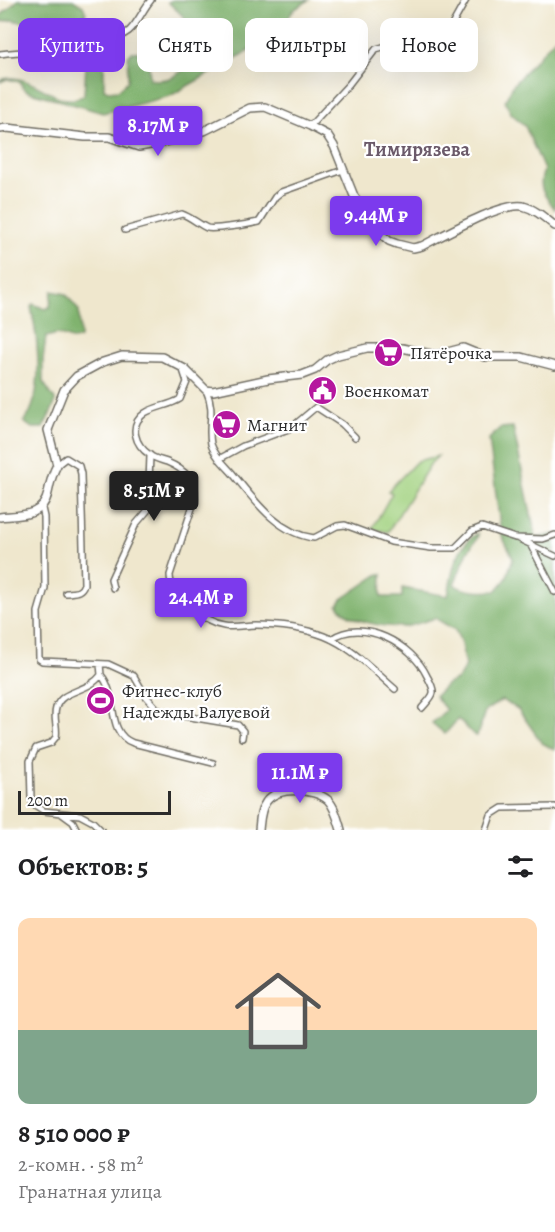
<!DOCTYPE html>
<html lang="ru">
<meta charset="utf-8">
<style>
:root{--surface:#fff;--page:#f6f6f6;--text:#202124;--muted:#757577;--line:#e0e0e0;--accent:#7c3aed}
body{margin:0;font-family:Alegreya,serif;background:var(--page);color:var(--text);height:100vh;display:flex;flex-direction:column;font-size:22px;white-space:nowrap}
*{box-sizing:border-box;margin:0}
p{font-size:20px;color:var(--muted)}
.icon{flex:none;width:33px;height:33px;fill:none;stroke:currentColor;stroke-width:2;stroke-linecap:round;stroke-linejoin:round}
.map{position:relative;height:830px;overflow:hidden}
.sheet{display:flex;flex-direction:column;background:var(--surface);flex:1}
.sheet>*{flex:none}
.banner{position:absolute;left:18px;top:18px;width:519px;height:54px;display:flex;gap:12px}
.scale{position:absolute;left:18px;bottom:15px;width:153px;box-sizing:border-box;padding-left:6px;border:3px solid #2b2b2b;border-top:0;font-size:16px;line-height:21px;white-space:nowrap;color:#2b2b2b;-webkit-text-stroke:4px #fff;paint-order:stroke}
.price{position:absolute;translate:-50% -51px;padding:0 14px;border-radius:6px;background:var(--accent);color:#fff;font-size:20px;line-height:39px;filter:drop-shadow(0 2px 3px #0008)}
.price::after{content:'';position:absolute;left:50%;top:36px;width:18px;height:14px;margin-left:-9px;background:inherit;clip-path:polygon(0 0,100% 0,50% 100%)}
.price.on{background:#222;color:#fff}
ul{padding:0;list-style:none}
li{display:grid;align-content:center;gap:12px;height:318px;padding:0 18px}
li+li{border-top:2px solid var(--line)}
li span{display:grid;place-items:center;height:186px;border-radius:12px;color:#555}
li>.icon{margin-inline-start:auto}
span .icon{width:108px;height:108px;fill:#fffc;stroke-width:1}
li b{font-size:26px}
h2{display:flex;justify-content:space-between;align-items:center;height:72px;padding:0 18px;font-size:26px}
.pill{padding:0 21px;border-radius:12px;background:var(--surface);box-shadow:0 6px 24px #0002;font-size:21px;line-height:54px}
.pill.on{background:var(--accent);color:#fff}
.map>svg:first-child{display:block}
.green{fill:#a1d17f;stroke:#667e55;stroke-width:1.5}
.forest{fill:#80b36e;stroke:#566f4c;stroke-width:1.5}
.lines{fill:none;stroke-linecap:round;stroke-linejoin:round}
.minor-casing{stroke:#706d64;stroke-width:8}
.tertiary-casing{stroke:#706d64;stroke-width:10}
.minor{stroke:#fff;stroke-width:5}
.tertiary{stroke:#fff;stroke-width:7}
.labels{text-anchor:middle;stroke-width:4.5;stroke-linejoin:round;paint-order:stroke}
.poi-label{font-size:18px;fill:#2b2b2b;stroke:#fff;text-anchor:start}
.neighbourhood-label{font-size:20px;font-weight:bold;fill:#6b5a6a;stroke:#fff}
</style>
<div class="map">
<svg width="555" height="830" viewBox="0 0 555 830">
<rect width="100%" height="100%" fill="#fff"/>
<filter id="ink" filterUnits="userSpaceOnUse"><feTurbulence type="fractalNoise" baseFrequency=".0167" numOctaves="2"/><feDisplacementMap in="SourceGraphic" scale="12" xChannelSelector="R" yChannelSelector="G"/><feConvolveMatrix kernelMatrix="1 2 1 2 8 2 1 2 1" color-interpolation-filters="sRGB"/></filter>
<filter id="wash" filterUnits="userSpaceOnUse"><feTurbulence type="fractalNoise" baseFrequency=".008" numOctaves="4" result="noise"/><feDisplacementMap in="SourceGraphic" scale="24" xChannelSelector="R" yChannelSelector="G"/><feGaussianBlur stdDeviation="1.35" result="paint"/><feColorMatrix in="noise" values="0 0 0 0 0 0 0 0 0 0 0 0 0 0 0 0 0 1.4 0 .05"/><feComposite in="paint" operator="in"/></filter>
<g filter="url(#wash)">
<rect width="100%" height="100%" fill="#efe7cd"/>
<path class="green" d="M438,456L431,463L388,532L372,529L392,493L388,491L417,461Z"/>
<path class="forest" d="M18,0H73L83,6L86,13L82,19L75,21L52,19L40,26L12,20L0,22V16Z
M173,0H309L292,11L278,39L254,48L170,96L103,113L27,91L22,87L21,82L7,79L0,82V80C32,68 57,113 84,95L87,50L104,49V89L108,91L118,90L128,81V57L132,52L148,51L150,79C171,84 184,70 199,56L183,16L168,2Z
M555,38V209C544,195 537,188 544,170L525,126L511,113L505,101L513,85Z
M52,291L66,294L79,311L80,338L74,340L57,334L46,337L43,360V382L55,400L54,406L43,428H32L24,422C45,395 38,339 31,307L33,304L45,309L50,307Z
M513,427L536,538L555,534V630L553,641L555,642V750L542,743L518,709L502,700L485,711L477,736H475L458,719L445,734L432,723L446,710L435,696L447,684L458,679L465,667L461,642L455,630L435,618C425,621 413,626 403,627C384,627 348,622 338,605L342,599L379,574H382L381,597H402V588L448,596C452,573 455,546 478,533V537L468,551L454,584C462,592 484,592 496,591L506,579L513,558L501,534L489,439L500,428Z"/>
</g>
<g filter="url(#ink)">
<g class="lines">
<defs>
<path id="minor" d="M0,54C40,48 95,57 129,31C138,23 143,9 151,0
M310,126L349,84L376,49L400,42L447,34L466,0
M125,230L182,214C191,217 198,224 207,228C214,230 250,224 259,222L275,197L281,192L343,170
M183,370L187,382L180,399C169,406 156,406 145,413C128,425 135,445 150,455C154,459 162,460 167,462C184,469 196,480 195,499L170,575C170,596 203,623 224,626C234,628 246,625 256,625C279,625 303,628 324,636C352,647 373,670 395,689
M206,390C216,412 207,424 211,444C214,455 225,465 233,474C254,500 278,534 314,538L337,526L345,525L391,542L431,548H455L472,531L482,527L515,538L543,539L555,535
M219,459L243,446L291,428L316,407L342,424L355,437
M57,465L66,458L79,466L81,474L84,584C81,593 75,592 66,593
M42,508L44,517L45,588L38,612L39,659L42,661L108,664L134,676L145,695L160,712L238,725L243,731L242,738
M519,539L555,556
M530,544L555,592
M113,588L111,579L136,524L148,510L150,455
M331,639C363,617 412,644 427,676C429,680 434,688 433,693C432,698 425,704 422,708
M100,664L101,675C88,693 61,689 56,708C53,718 58,727 56,737L51,743L36,748L30,761L31,798L33,804L44,811L80,815L93,822L101,830
M101,675C119,695 105,733 133,743L213,763
M62,814L73,822L77,830
M486,830L491,815L502,808L555,807"/>
<path id="tertiary" d="M0,129L7,128L85,137H109L139,147L161,143L204,131L250,108L265,107L310,126L327,135L334,146L354,196L379,232L389,241L397,244L413,248L422,246C444,235 501,202 523,206C535,209 545,218 555,226
M0,517C21,515 43,517 48,493C50,483 52,474 57,465L48,430L64,390L77,376L103,362L122,356L162,357L185,369L206,390L213,391L268,379L302,375L315,370L327,360L338,355L367,348H402L436,355L463,348L485,357H521L555,366
M259,830C260,821 260,810 266,802C277,786 314,788 328,800C335,807 338,820 341,830"/>
</defs>
<use href="#minor" class="minor-casing"/>
<use href="#tertiary" class="tertiary-casing"/>
<use href="#minor" class="minor"/>
<use href="#tertiary" class="tertiary"/>
</g>
</g>
<defs>
<symbol id="supermarket-disc" viewBox="-11 -11 22 22"><circle r="9.5" fill="#b5179e" stroke="#fff"/><path d="M-6-5.5h2.5l.6 2H6L4.5 2H-2.5L-4.4-4H-6ZM-1.5 3.2a1.3 1.3 0 1 0 .1 0ZM3 3.2a1.3 1.3 0 1 0 .1 0Z" fill="#fff"/></symbol>
<symbol id="civic-disc" viewBox="-11 -11 22 22"><circle r="9.5" fill="#b5179e" stroke="#fff"/><path d="M-.6-6.5H3V-4.5H.6V-3L4-1V1h2V6H-6V1h2V-1L-.6-3ZM-1.2 2.5V6h2.4V2.5Z" fill="#fff"/></symbol>
<symbol id="stadium-disc" viewBox="-11 -11 22 22"><circle r="9.5" fill="#b5179e" stroke="#fff"/><path d="M0-5a6.5 5 0 1 0 0 10a6.5 5 0 1 0 0-10ZM-3.5-1.8h7v3.6h-7Z" fill="#fff"/></symbol>
</defs>
<g fill-rule="evenodd">
<use href="#supermarket-disc" x="372" y="336" width="33" height="33"/>
<use href="#civic-disc" x="306" y="374" width="33" height="33"/>
<use href="#supermarket-disc" x="210" y="408" width="33" height="33"/>
<use href="#stadium-disc" x="84" y="684" width="33" height="33"/>
</g>
<g class="labels">
<g class="poi-label">
<text x="410" y="359">Пятёрочка</text>
<text x="344" y="397">Военкомат</text>
<text x="247" y="431">Магнит</text>
<text x="122" y="697">Фитнес-клуб<tspan x="122" dy="21">Надежды Валуевой</tspan></text>
</g>
<g class="neighbourhood-label">
<text x="417" y="156">Тимирязева</text>
</g>
</g>
</svg>
<div class="scale">200 m</div>
<b class="price" style="left:158px;top:157px">8.17M ₽</b>
<b class="price" style="left:376px;top:247px">9.44M ₽</b>
<b class="price on" style="left:154px;top:522px">8.51M ₽</b>
<b class="price" style="left:201px;top:629px">24.4M ₽</b>
<b class="price" style="left:300px;top:804px">11.1M ₽</b>
<div class="banner">
<a class="pill on">Купить</a>
<a class="pill">Снять</a>
<a class="pill">Фильтры</a>
<a class="pill">Новое</a>
</div>
</div>
<section class="sheet">
<h2>Объектов: 5<svg class="icon" aria-label="filters" viewBox="0 0 24 24"><path d="M4 7h16M4 17h16"/><circle cx="9" cy="7" r="2"/><circle cx="15" cy="17" r="2"/></svg></h2>
<ul>
<li><span style="background:linear-gradient(#ffd9b3 60%,#7fa58c 0)"><svg class="icon" aria-label="home" viewBox="0 0 24 24"><path d="M3 11l9-7 9 7M6 9v11h12V9"/></svg></span><div><b>8 510 000 ₽</b><p>2-комн. · 58 m²</p><p>Гранатная улица</p></div></li>
</ul>
</section>
